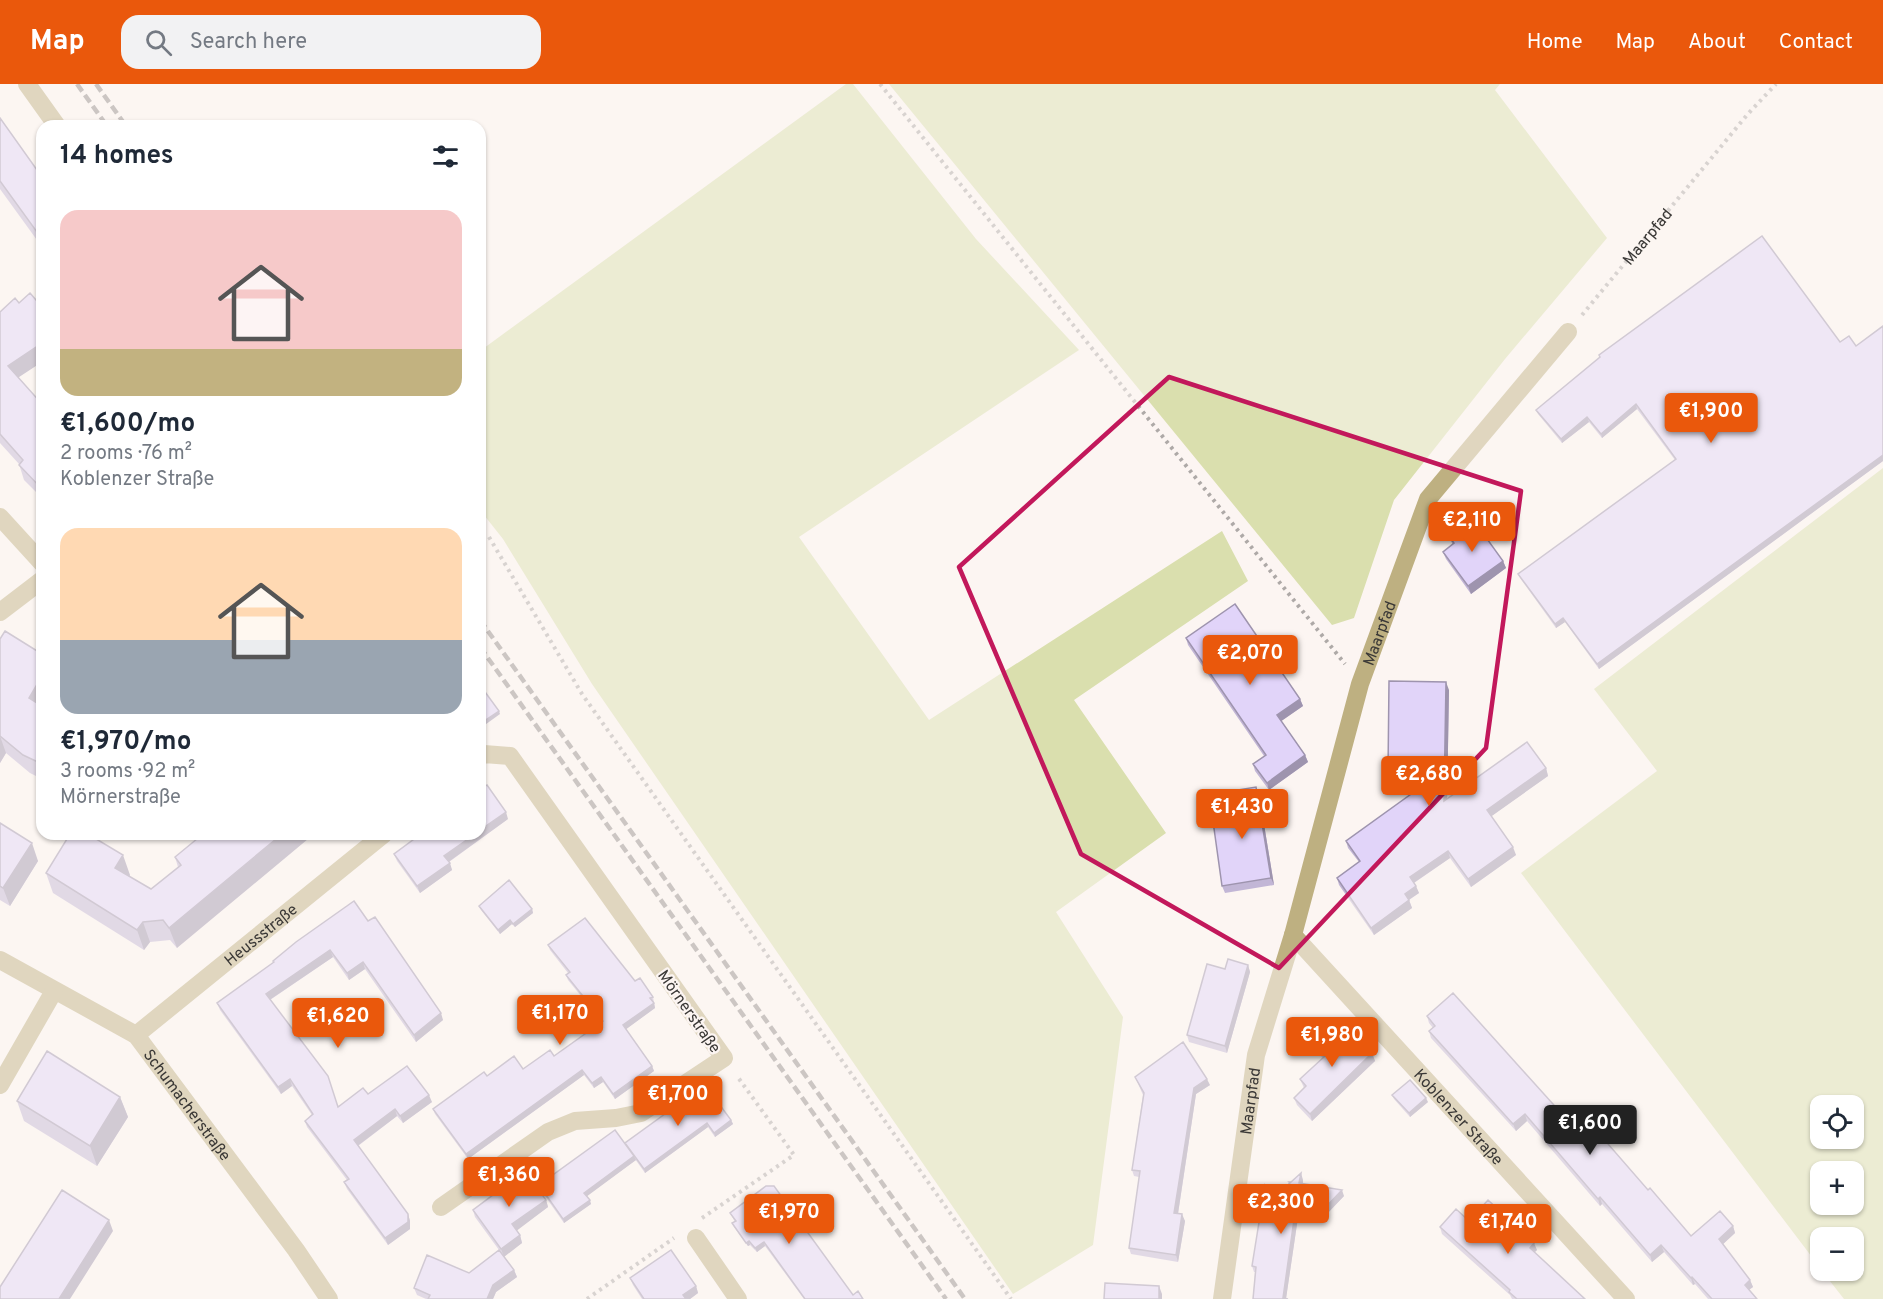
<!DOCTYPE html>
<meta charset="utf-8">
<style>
:root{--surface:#fff;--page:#f2f2f3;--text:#1f2937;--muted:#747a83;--accent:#ea580c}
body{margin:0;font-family:Overpass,sans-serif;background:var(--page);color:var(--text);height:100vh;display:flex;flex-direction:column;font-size:22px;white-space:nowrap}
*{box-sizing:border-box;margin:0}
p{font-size:20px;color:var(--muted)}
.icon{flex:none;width:33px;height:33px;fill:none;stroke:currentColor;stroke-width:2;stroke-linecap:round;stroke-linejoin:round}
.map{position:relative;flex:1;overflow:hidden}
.panel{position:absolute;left:36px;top:36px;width:450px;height:720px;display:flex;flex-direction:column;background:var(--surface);border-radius:18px;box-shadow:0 2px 4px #0004}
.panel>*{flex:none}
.fabs{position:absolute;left:1810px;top:1011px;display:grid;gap:12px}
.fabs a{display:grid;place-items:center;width:54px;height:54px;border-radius:12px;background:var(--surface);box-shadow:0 2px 4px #0004;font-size:30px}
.price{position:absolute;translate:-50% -51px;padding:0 14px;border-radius:6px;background:var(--accent);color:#fff;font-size:20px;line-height:39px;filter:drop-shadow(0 2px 3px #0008)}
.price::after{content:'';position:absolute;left:50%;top:36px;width:18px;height:14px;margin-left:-9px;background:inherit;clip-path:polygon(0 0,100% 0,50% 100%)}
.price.current{background:#222;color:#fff}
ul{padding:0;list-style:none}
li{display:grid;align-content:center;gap:12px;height:318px;padding:0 24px}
li span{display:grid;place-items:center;height:186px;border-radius:18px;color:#555}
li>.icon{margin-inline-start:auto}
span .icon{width:108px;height:108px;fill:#fffc;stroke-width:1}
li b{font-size:26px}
h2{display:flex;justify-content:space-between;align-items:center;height:72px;padding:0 24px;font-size:26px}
header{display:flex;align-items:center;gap:36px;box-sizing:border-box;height:84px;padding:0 30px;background:var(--accent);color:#fff}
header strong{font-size:28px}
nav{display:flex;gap:33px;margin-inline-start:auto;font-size:21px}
.search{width:420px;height:54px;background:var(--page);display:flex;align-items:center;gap:15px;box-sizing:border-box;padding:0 21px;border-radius:18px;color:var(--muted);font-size:22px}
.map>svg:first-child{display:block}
.green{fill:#dadfae;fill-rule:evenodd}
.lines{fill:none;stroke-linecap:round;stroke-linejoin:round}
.path{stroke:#aea9a7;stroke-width:4;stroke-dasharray:3 4.5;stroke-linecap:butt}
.minor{stroke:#beb081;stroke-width:18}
.rail{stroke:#928d8b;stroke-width:4.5;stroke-dasharray:9 4.5;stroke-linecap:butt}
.wall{fill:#c2b6d6}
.shaded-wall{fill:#9e94ae}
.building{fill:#e1d4f9;stroke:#9e94ae;stroke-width:1.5}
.marked{fill:none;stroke:#c2185b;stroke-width:4.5;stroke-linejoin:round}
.labels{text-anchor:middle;stroke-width:4.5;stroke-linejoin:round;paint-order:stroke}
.street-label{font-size:16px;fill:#3a3836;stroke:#fcf5f2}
</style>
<header>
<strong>Map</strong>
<div class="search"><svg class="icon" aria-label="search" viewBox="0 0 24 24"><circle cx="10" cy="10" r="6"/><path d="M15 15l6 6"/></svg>Search here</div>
<nav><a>Home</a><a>Map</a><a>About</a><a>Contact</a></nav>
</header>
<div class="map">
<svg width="1883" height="1215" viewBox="0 0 1883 1215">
<rect width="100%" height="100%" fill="#fcf5f2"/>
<path class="green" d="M846,0H853L976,155L1079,266L799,453L929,636L1222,447L1248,497L1074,616L1166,749L1056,828L1123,933L1093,1161L1013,1210L592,600L503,455L480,426V267Z
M889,0H1500L1495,6L1607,154L1505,275L1394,416L1354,534L1332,541Z
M1883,384V1215H1844L1822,1187L1854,1186V1154H1821V1185L1521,789L1657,687L1594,605ZM1821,1022H1854V1054H1821ZM1821,1088H1854V1120H1821Z"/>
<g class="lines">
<g class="path">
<path d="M880,0L1345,580"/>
<path id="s1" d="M1582,231L1747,31L1776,0"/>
<path d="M489,453L582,610L1011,1215"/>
<path d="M702,1134L794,1071L737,992"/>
<path d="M587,1215L674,1154"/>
</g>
<g class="minor">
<path d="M27,0L57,42"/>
<path d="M0,433L42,479"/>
<path d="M0,528L42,496"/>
<path id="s2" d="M1293,851L1626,1215"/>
<path id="s3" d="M0,876L136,951L296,1166L329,1215"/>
<path id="s4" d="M136,951L384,750"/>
<path d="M0,1001L54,907"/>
<path d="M441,1123L548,1048L575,1037L616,1034L641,1029L724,974L510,672L484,670L480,673"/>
<path d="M696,1154L738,1215"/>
<path id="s5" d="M1222,1215L1256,971L1293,851L1360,600L1428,415L1568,248"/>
</g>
<path class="rail" d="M77,0L107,42
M96,0L126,42
M480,536L965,1215
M480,563L946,1215"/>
</g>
<path class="wall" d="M0,34L42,93V163L0,105Z
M0,228L18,294L42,320V414L24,396L19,380L0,359Z
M1883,242V377L1599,585L1565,538L1556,544L1520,494L1518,490L1675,376L1637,325L1602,354L1589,338L1562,359L1538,330L1536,326L1840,258L1856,262Z
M1448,451L1503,477L1506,484L1471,510L1446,475L1443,468L1453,461Z
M42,528V546L37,532Z
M1186,554L1300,615L1303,622L1281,637L1305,671L1308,678L1269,706L1255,687L1253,680L1264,672L1188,561Z
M0,555L42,622V695L30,689L6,669L0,679Z
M1449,606L1447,715L1546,684L1548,692L1491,732L1516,771L1471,803L1450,774L1414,799L1419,809L1409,816L1412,824L1374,851L1339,801L1337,794L1359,778L1348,764L1346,757L1433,695H1391L1388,687Z
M1256,703L1259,710L1274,801L1225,809L1222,802L1234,726Z
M508,735L449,778L452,786L420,809L397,777L394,770Z
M0,739L38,777L10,822L0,816Z
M203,750L177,864L170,856L150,858L144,866L53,809L46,789L130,791L129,792L151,805L178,783L175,773Z
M479,822L532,825L533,829L515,843L512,840L500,850L481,826Z
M368,837L443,936L416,958L365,885L349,896L333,873L270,916L338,1022L368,1010L432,1018L403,1039L397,1032L358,1062L408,1130L410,1137V1145L388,1161L347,1105L344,1098L347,1096L307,1043L305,1037L312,1031L292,1002L281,1010L220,926L217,919Z
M548,861L635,897L653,913L655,924L626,945L652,982L654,987L615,1015L603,998L594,1004L584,991L468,1075L435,1030L433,1025L487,992L523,985L554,972L602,938L568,896L566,891L568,889L550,866Z
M1248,881L1250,888L1227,969L1189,958L1187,951L1225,885Z
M1427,932L1571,1040L1648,1106L1691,1152L1733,1142L1735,1149L1723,1160L1750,1196L1753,1203L1749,1206L1757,1215H1708L1695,1200L1693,1201L1664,1168L1652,1178L1602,1120L1600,1122L1527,1037L1516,1047L1431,954L1429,947L1433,944L1429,939Z
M1318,964L1372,969L1375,977L1312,1037L1297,1021L1294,1014L1304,1004L1300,995L1323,974L1321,972Z
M1135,993L1210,1001L1196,1010L1178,1130L1185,1137L1178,1178L1131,1170L1129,1164L1139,1093L1134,1092L1132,1086L1143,1011Z
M705,1001L731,1036L733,1040L715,1053L708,1043L645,1089L635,1075L636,1076L586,1112L591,1120L564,1139L540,1105L539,1101L626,1061Z
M1392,1011L1428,1018L1410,1033L1394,1015Z
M120,1013L128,1033L97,1082L24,1037L17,1017Z
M1303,1096V1100L1344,1112L1323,1134L1301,1113L1286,1214L1253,1215L1255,1188H1254L1252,1182L1275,1112L1289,1099V1098Z
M546,1116L548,1123L516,1146L520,1151L522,1159L504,1172L514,1186L517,1193L496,1208L493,1215H426L417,1211L414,1204L469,1189L499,1166L475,1133L473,1126Z
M730,1129L853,1211L863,1215H804L765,1162L757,1168L750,1161L748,1162L734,1143L732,1139L735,1138Z
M1440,1143L1537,1166L1534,1168L1585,1215H1512L1510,1211L1442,1150Z
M630,1194L696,1202L698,1209L690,1215H642L633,1201Z"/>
<path class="shaded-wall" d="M42,256V278L13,297L8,282Z
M1636,320L1637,325L1602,354L1601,350Z
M1587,333L1589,338L1562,359L1561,355Z
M1883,371V377L1599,585L1597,580Z
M1503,477L1506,484L1471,510L1468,502Z
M1563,534L1565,538L1556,544L1555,540Z
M42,592V621L35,632L29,614Z
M1446,598L1449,606L1447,725L1444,717Z
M1300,615L1303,622L1280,638L1277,631Z
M499,627L500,630L482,643L481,639Z
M0,652L6,669L0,679Z
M1305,671L1308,678L1269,706L1267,699Z
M1546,684L1548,692L1489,734L1487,726Z
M1256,703L1259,710L1274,801L1271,794Z
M506,728L508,735L447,779L444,772L475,750H480V746Z
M282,750H314L177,864L169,844Z
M32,759L38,777L10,822L3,804Z
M1513,763L1516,771L1471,803L1468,795Z
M1448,767L1450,774L1412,800L1410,793Z
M123,771L130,791L122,804L115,784Z
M450,779L452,786L420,809L417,802Z
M1416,802L1419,809L1407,817L1405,810Z
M1409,816L1412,824L1374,851L1371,844Z
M532,825L533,829L515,843L513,840Z
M510,836L512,840L500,850L498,846Z
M143,838L150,858L144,866L137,846Z
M330,866L333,873L268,917L266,910Z
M363,878L365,885L349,896L347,889Z
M1248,881L1250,888L1227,969L1225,962Z
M654,919L655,924L625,946L623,941Z
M441,929L443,936L416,958L414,951Z
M1372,969L1375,977L1312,1037L1310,1030Z
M652,982L654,987L615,1015L613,1010Z
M582,986L584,991L468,1075L466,1070Z
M601,993L603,998L594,1004L592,999Z
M290,995L292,1002L281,1010L278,1003Z
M1207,995L1210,1001L1196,1010L1177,1136L1174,1129L1194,1004Z
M429,1011L432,1018L403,1039L400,1032Z
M120,1013L128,1033L97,1082L90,1062Z
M1426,1014L1428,1018L1410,1033L1409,1029Z
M395,1025L397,1032L356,1063L354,1056Z
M1525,1030L1527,1037L1516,1047L1513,1040Z
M731,1036L733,1040L715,1053L714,1049Z
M707,1039L708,1043L645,1089L644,1085Z
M634,1072L636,1076L586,1113L584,1109Z
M1301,1089L1303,1096L1302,1106L1299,1099Z
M1342,1106L1344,1112L1323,1134L1321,1128Z
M1298,1107L1301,1113L1286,1215H1283Z
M1600,1113L1602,1120L1600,1122L1598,1115Z
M546,1116L548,1123L515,1148L512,1140Z
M590,1116L591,1120L564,1139L563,1135Z
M408,1130L410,1137V1145L388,1161L385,1154Z
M1182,1130L1185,1137L1178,1178L1176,1171Z
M109,1136L113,1147L70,1215H59Z
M1733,1142L1735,1149L1721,1162L1719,1155Z
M520,1151L522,1159L504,1173L501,1165Z
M749,1157L750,1161L748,1162L746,1159Z
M764,1158L765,1162L757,1168L755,1164Z
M1534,1159L1537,1166L1532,1171L1530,1164Z
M1661,1161L1664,1168L1652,1178L1650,1171Z
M514,1186L517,1193L496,1208L493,1215H487L493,1201Z
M1692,1193L1695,1200L1693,1201L1691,1194Z
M1750,1196L1753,1203L1747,1207L1745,1201Z
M696,1202L698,1209L690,1215H684L683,1211Z
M1159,1202L1162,1210V1215H1159Z"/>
<path class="building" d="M0,34L42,93V155L0,97Z
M1762,152L1840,258L1849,252L1856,262L1883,242V371L1597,580L1563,534L1555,540L1518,490L1676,375L1636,320L1601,350L1587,333L1561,355L1536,326L1600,273L1599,271Z
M30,209L42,223V256L39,261L8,282L42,320V405L19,381L23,376L0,350V228L15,214L19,219Z
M1472,434L1503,477L1468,502L1443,468L1454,459L1448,451Z
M1235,520L1300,615L1277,631L1305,671L1267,699L1253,680L1266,671L1186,554Z
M42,528V540L37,532Z
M5,547L42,570V592L29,614L42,622V680L23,671L0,652V555Z
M1389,597L1446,598L1444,717L1527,658L1546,684L1487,726L1513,763L1468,795L1448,767L1410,793L1416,802L1405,810L1409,816L1371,844L1337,794L1360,777L1346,757L1443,687H1388Z
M480,601L499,627L481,639H480Z
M487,701L506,728L480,746V706Z
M1256,703L1271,794L1222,802L1212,730L1234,726L1231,707Z
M0,739L32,759L3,804L0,802Z
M70,750H88L123,771L115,784L151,805L181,781L175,773L203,750H282L169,844L163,836L143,838L137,846L46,789Z
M421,750H475L444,772L450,779L417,802L394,770Z
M509,796L532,825L513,840L510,836L498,846L479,822Z
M354,817L368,837L375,833L441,929L414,951L363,878L347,889L330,866L266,910L328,992L338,1023L363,1004L368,1010L407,982L429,1011L400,1032L395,1025L354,1056L408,1130V1138L385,1154L344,1098L349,1095L305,1037L313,1030L290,995L278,1003L217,919L274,878L273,877L296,858Z
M585,834L635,897L640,894L653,913L650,914L654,919L623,941L652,982L613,1010L601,993L592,999L582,986L466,1070L433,1025L484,988L487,992L514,972L523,985L550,966L554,972L603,937L566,891L570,888L548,861Z
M1228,875L1248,881L1225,962L1187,951L1207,880L1225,885Z
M1453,909L1571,1040L1582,1030L1648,1106L1650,1104L1691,1152L1720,1127L1733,1142L1719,1155L1750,1196L1745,1201L1757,1215H1712L1692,1193L1691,1194L1661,1161L1650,1171L1600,1113L1598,1115L1525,1030L1513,1040L1429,947L1435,942L1427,932Z
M1344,940L1372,969L1310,1030L1294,1014L1306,1002L1300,995L1325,972L1318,964Z
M1183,958L1207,995L1194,1004L1174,1129L1182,1130L1176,1171L1129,1164L1140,1087L1132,1086L1144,1009L1135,993Z
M47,967L120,1013L90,1062L17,1017Z
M1410,996L1426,1014L1409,1029L1392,1011Z
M705,1001L731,1036L714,1049L707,1039L644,1085L625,1059Z
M615,1046L634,1072L584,1109L590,1116L563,1135L539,1101Z
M525,1087L546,1116L512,1140L520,1151L501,1165L473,1126Z
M1301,1089L1299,1099L1342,1106L1321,1128L1298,1107L1283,1214L1288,1215H1253L1256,1183L1252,1182L1265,1101L1275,1112L1290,1099L1289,1098H1291Z
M766,1102H774L853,1211L858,1207L863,1215H805L764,1158L755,1164L749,1157L746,1159L732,1139L736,1137L730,1129Z
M62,1106L109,1136L59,1215H0V1203Z
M1488,1116L1534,1159L1530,1164L1585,1215H1517L1509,1208L1510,1206L1440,1143L1456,1125L1469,1137Z
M499,1166L514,1186L493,1201L487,1215H428L430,1211L414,1204L427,1171L469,1189Z
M671,1166L696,1202L683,1211L686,1215H644L630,1194Z
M1105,1199L1159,1202V1215H1104Z"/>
<path d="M0 0H1883V1215H0ZM1169,293L1521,407L1486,664L1279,884L1081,770L959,483Z" fill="#fcf5f2" fill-opacity=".55" fill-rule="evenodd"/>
<path class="marked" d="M1169,293L1521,407L1486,664L1279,884L1081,770L959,483Z"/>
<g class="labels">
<g class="street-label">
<text dy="6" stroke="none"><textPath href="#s1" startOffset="102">Maarpfad</textPath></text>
<text dy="6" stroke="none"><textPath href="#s5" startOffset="686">Maarpfad</textPath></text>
<text dy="6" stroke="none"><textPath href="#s4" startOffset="160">Heussstraße</textPath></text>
<text transform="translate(690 927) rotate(55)" y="6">Mörnerstraße</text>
<text dy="6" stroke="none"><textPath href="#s5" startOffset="200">Maarpfad</textPath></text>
<text dy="6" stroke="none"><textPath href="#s3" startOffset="242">Schumacherstraße</textPath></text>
<text dy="6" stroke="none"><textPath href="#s2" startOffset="246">Koblenzer Straße</textPath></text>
</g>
</g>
</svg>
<div class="fabs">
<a><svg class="icon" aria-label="locate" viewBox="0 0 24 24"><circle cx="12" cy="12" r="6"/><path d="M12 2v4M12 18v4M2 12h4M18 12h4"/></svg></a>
<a>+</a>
<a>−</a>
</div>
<b class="price" style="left:1711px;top:360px">€1,900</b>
<b class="price" style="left:1472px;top:469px">€2,110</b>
<b class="price" style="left:1250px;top:602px">€2,070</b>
<b class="price" style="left:1429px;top:723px">€2,680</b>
<b class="price" style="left:1242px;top:756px">€1,430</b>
<b class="price" style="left:560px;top:962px">€1,170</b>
<b class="price" style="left:338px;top:965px">€1,620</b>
<b class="price" style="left:1332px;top:984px">€1,980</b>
<b class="price" style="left:678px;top:1043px">€1,700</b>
<b class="price current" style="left:1590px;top:1072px">€1,600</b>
<b class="price" style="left:509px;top:1124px">€1,360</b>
<b class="price" style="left:1281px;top:1151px">€2,300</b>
<b class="price" style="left:789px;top:1161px">€1,970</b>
<b class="price" style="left:1508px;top:1171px">€1,740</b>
<section class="panel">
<h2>14 homes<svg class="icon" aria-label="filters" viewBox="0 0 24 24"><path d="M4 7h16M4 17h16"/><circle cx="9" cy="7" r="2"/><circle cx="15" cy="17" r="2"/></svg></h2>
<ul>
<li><span style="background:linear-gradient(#f6c9c9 75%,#c2b280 0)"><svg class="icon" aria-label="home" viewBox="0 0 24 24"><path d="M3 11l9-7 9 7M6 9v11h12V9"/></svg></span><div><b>€1,600/mo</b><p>2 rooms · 76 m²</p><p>Koblenzer Straße</p></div></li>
<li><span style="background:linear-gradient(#ffd9b3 60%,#9aa5b1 0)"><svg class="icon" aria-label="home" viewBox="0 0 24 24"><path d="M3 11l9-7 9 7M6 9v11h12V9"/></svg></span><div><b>€1,970/mo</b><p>3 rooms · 92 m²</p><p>Mörnerstraße</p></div></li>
</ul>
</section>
</div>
